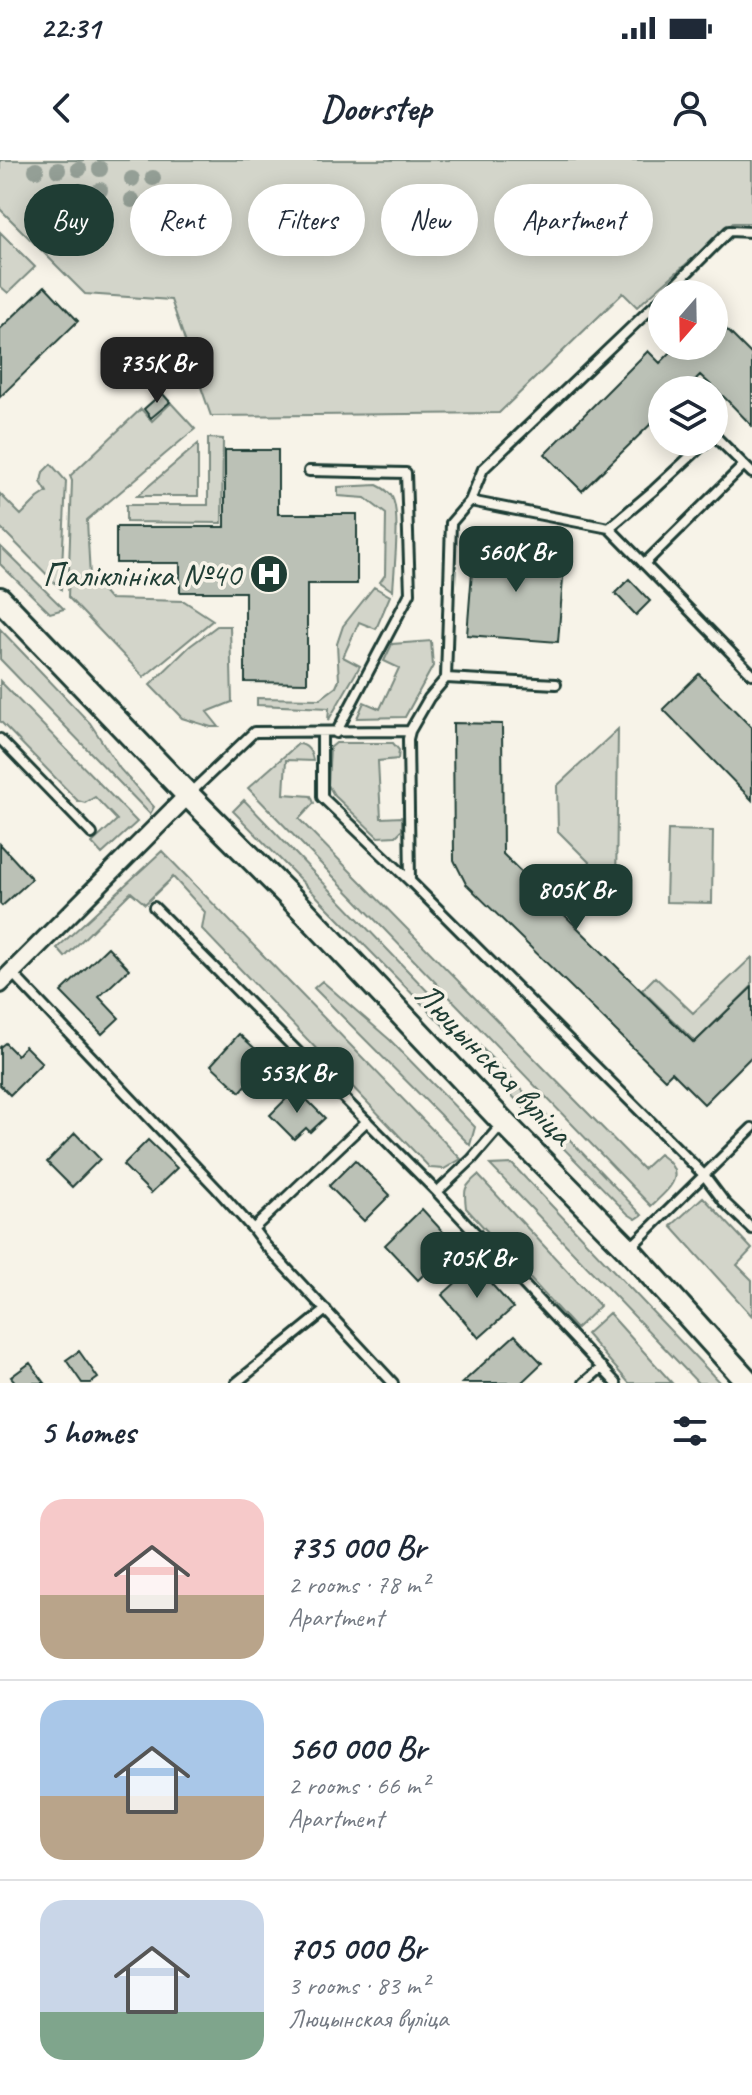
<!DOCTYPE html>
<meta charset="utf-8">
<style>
:root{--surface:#fff;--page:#f2f2f3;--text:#1f2937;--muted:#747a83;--line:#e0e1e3;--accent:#1f3d34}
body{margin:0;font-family:Caveat,sans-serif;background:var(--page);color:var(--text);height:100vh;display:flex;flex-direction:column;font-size:30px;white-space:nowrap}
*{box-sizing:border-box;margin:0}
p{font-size:26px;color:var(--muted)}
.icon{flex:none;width:44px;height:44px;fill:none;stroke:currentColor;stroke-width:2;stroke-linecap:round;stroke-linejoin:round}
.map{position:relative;height:1223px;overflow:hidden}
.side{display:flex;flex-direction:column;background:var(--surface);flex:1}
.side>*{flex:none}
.guide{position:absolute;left:24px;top:24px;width:704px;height:72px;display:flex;gap:16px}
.needle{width:52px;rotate:200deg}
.buttons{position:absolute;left:648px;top:120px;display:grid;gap:16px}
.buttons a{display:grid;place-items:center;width:80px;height:80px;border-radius:50%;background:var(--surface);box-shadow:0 4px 20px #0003;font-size:40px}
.price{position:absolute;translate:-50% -68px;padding:0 18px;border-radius:16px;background:var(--accent);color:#fff;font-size:26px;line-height:52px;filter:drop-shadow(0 2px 4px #0008)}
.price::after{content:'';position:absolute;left:50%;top:48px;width:24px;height:18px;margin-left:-12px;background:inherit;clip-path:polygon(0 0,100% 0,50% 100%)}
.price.selected{background:#222;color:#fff}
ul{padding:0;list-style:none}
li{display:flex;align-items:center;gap:24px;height:200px;padding:0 40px}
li+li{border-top:2px solid var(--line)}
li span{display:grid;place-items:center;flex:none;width:224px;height:160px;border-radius:24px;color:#555}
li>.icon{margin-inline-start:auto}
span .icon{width:96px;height:96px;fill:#fffc;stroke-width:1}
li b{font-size:34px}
h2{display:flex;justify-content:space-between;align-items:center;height:96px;padding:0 40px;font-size:34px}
.chip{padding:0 28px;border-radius:36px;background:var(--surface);box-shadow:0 4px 20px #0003;font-size:28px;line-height:72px}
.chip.selected{background:var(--accent);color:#fff}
.status{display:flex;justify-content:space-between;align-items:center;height:56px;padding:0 40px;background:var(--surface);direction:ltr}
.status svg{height:22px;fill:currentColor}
header{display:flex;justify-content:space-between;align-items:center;height:104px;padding:0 40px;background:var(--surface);font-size:36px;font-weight:700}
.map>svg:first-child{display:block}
.green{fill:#d3d5ca;stroke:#79897f;stroke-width:2}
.building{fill:#bbc1b6;stroke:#1f3d34;stroke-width:2}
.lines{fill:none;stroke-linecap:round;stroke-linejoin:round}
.lane-casing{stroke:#1f3d34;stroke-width:14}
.street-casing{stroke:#1f3d34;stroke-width:22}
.secondary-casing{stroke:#1f3d34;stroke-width:28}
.lane{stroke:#f7f3e8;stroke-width:8}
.street{stroke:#f7f3e8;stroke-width:16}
.secondary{stroke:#f7f3e8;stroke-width:22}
.tree{fill:#949f96}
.labels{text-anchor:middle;stroke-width:7;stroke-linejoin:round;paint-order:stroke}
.poi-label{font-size:34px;fill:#1f3d34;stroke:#f7f3e8;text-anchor:end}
.street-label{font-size:34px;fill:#1f3d34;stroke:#f7f3e8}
</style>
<div class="status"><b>22:31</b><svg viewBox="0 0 49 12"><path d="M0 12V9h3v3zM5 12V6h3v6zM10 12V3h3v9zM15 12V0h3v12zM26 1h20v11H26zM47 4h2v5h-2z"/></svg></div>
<header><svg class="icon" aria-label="back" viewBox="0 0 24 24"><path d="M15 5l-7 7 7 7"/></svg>Doorstep<svg class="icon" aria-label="person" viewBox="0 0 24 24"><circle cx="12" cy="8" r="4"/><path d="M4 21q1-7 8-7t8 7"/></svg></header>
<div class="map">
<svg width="752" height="1223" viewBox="0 0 752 1223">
<rect width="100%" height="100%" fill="#f7f3e8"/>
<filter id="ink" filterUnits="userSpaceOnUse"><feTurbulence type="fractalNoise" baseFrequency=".0125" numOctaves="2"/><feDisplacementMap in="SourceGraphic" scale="16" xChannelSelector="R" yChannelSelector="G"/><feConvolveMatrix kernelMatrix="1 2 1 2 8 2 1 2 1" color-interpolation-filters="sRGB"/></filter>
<g filter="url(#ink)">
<path class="green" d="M0,0H752V63H733L637,147L623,133L499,253L211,256L171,140L85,134L0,49Z
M0,72L35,107L8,133L0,126Z
M171,243L195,269L87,360L90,417L109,439L184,441L213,460L144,517L68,437L72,321L70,316L141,249L152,261Z
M208,278L223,279L222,363L126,362V345H208Z
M198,284V336H137Z
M51,304L66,321L61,429L0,367V334L21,355L38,338L47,332L41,322L43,312Z
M377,325C383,328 389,331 392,337C401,353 394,410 393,431L380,422L385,415L386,354L365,338L338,336V327Z
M0,386L64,449L50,453L0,404Z
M374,427L390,436L376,469L359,462L343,497L360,506L328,561L329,548L257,545V538L320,539L336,527L339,520L337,484L343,466Z
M217,466H230L232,542L207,552L219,567H211L182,558L150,525L190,486Z
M0,469L90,563L120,609L154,647L150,654L0,499Z
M431,481L433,506L405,557L357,558L364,542L380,549L399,508L384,501L392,484Z
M0,521L137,662L102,694L92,683L117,660L95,637L85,643L78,641L0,561Z
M618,569L616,729L558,671L557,626Z
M336,583H393L399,590L398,599L378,601L381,658L402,657V670L396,676L378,677L334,635L328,625L330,588Z
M298,584C307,584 312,592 313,601L286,600L284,634L311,636L314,643L299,659L643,1009L659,994C689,1014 670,1028 651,1046L248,628Z
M244,640L642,1055L636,1059L628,1054L233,651Z
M668,670L713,671L712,743L666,742Z
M162,691L461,999L444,1009L430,1008L202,769L205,752L173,717L145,744L131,732L65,797L57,788Z
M752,797V826L695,882L642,830L655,817L693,853Z
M322,821L390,880L475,967L470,985L314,828Z
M512,1004L706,1208L720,1223H698L490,1005Z
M478,1015L600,1146L576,1169L466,1048C464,1029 463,1028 478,1015Z
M703,1037L752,1089L737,1105L752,1120V1156L671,1066Z
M609,1153L672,1223H629L586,1174Z"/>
<path class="building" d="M45,126L78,161L0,237V169Z
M714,157L752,195V266L726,239L700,215L685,230H662V253L582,331L545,294L648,191L660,203L677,186H714Z
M162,233L170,242L151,258L144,249Z
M225,290H278V354H357V424H307V523L245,522V432H180V403H116V367H225Z
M474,386L565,393L558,482L467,475Z
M629,419L650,441L636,455L615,433Z
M699,514L752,568V640L663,549Z
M453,563L502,564L503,694L694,883L752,827V896L704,944L672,912L665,919L466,724L454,700Z
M0,684L32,719L2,746L0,744Z
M108,787L129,809L99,837L119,858L102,874L61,832Z
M239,874L262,895L252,905L259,911L240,932L211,905Z
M5,883L17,895L25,886L42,903L10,935L0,925V887Z
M296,929L325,958L310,972L306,968L294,979L270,955Z
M75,973L100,999L72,1027L47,1002Z
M148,980L177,1008L151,1033L123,1005Z
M355,1000L390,1035L364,1061L329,1026Z
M422,1049L455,1085L418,1120L385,1085Z
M469,1099L513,1148L479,1178L442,1135L461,1118L455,1111Z
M515,1175L542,1203L521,1223H462Z
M79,1191L98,1218L91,1223H82L66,1200Z
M30,1203L45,1223H16L11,1217Z"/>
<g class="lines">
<defs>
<path id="lane" d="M666,134L729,71L752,72
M662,138L483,309L470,341L451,363L446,518L429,538L410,571L408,579L410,721L704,1015L725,1043L752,1069
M714,275L752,313
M309,311L406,313L410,433L336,573
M470,341L609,368L752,514
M609,368L654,330L706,282
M644,404L744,305
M446,518L556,524
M322,572V637L410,721
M0,579L92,674
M188,635L254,572L410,571
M154,747L437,1032L616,1223
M12,813L217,1029L253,1069L265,1085L393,1223
M437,1032L472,999L503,963
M253,1069L367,961
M630,1088L752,968
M236,1223L326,1150
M584,1223L602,1207"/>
<path id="street" d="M0,824L188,635"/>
<path id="secondary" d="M0,439L188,635L305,752L504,963L628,1089L749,1223"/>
</defs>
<use href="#lane" class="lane-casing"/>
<use href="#street" class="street-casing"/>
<use href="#secondary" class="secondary-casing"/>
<use href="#lane" class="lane"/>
<use href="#street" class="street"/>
<use href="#secondary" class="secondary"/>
</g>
<g class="tree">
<circle cx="79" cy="9" r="8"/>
<circle cx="100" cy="9" r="8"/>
<circle cx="36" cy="10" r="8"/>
<circle cx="58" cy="10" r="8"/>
<circle cx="153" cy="18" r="8"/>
<circle cx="132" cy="19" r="8"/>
<circle cx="100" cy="30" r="8"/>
<circle cx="57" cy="31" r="8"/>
<circle cx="79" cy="31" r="8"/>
<circle cx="132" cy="40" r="8"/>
<circle cx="100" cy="51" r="8"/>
<circle cx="78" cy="52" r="8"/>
<circle cx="99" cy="73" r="8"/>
</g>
</g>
<defs>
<symbol id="hospital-disc" viewBox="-11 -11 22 22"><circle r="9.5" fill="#1f3d34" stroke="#f7f3e8"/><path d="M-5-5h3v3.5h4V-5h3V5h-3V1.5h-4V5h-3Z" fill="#fff"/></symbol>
</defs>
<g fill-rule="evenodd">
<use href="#hospital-disc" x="247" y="392" width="44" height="44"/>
</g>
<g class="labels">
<g class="poi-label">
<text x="241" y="426">Паліклініка №40</text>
</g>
<g class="street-label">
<text transform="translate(495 903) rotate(46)" y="12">Люцынская вуліца</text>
</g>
</g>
</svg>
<div class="buttons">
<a><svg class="needle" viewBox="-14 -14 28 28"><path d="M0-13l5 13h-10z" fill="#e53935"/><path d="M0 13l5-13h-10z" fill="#747a83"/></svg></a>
<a><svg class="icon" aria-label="layers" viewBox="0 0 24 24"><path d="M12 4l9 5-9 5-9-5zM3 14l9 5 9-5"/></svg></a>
</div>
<b class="price selected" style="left:157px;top:245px">735K Br</b>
<b class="price" style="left:516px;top:434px">560K Br</b>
<b class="price" style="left:576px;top:772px">805K Br</b>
<b class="price" style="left:297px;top:955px">553K Br</b>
<b class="price" style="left:477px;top:1140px">705K Br</b>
<div class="guide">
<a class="chip selected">Buy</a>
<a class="chip">Rent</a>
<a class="chip">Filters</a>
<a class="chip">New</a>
<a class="chip">Apartment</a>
</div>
</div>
<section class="side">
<h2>5 homes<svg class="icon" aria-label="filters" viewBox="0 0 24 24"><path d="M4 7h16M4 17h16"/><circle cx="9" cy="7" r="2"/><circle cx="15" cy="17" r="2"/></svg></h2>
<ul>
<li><span style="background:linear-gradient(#f6c9c9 60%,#b9a48a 0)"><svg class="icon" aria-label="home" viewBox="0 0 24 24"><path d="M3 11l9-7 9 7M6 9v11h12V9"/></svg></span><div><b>735 000 Br</b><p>2 rooms · 78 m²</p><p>Apartment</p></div></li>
<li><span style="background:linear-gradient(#a9c7e8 60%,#b9a48a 0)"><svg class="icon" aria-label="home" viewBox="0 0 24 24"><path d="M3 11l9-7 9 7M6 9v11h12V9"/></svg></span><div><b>560 000 Br</b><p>2 rooms · 66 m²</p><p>Apartment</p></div></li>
<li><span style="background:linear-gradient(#c9d6e8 70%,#7fa58c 0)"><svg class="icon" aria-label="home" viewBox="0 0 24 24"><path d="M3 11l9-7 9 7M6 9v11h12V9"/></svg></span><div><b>705 000 Br</b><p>3 rooms · 83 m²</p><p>Люцынская вуліца</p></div></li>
</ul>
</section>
